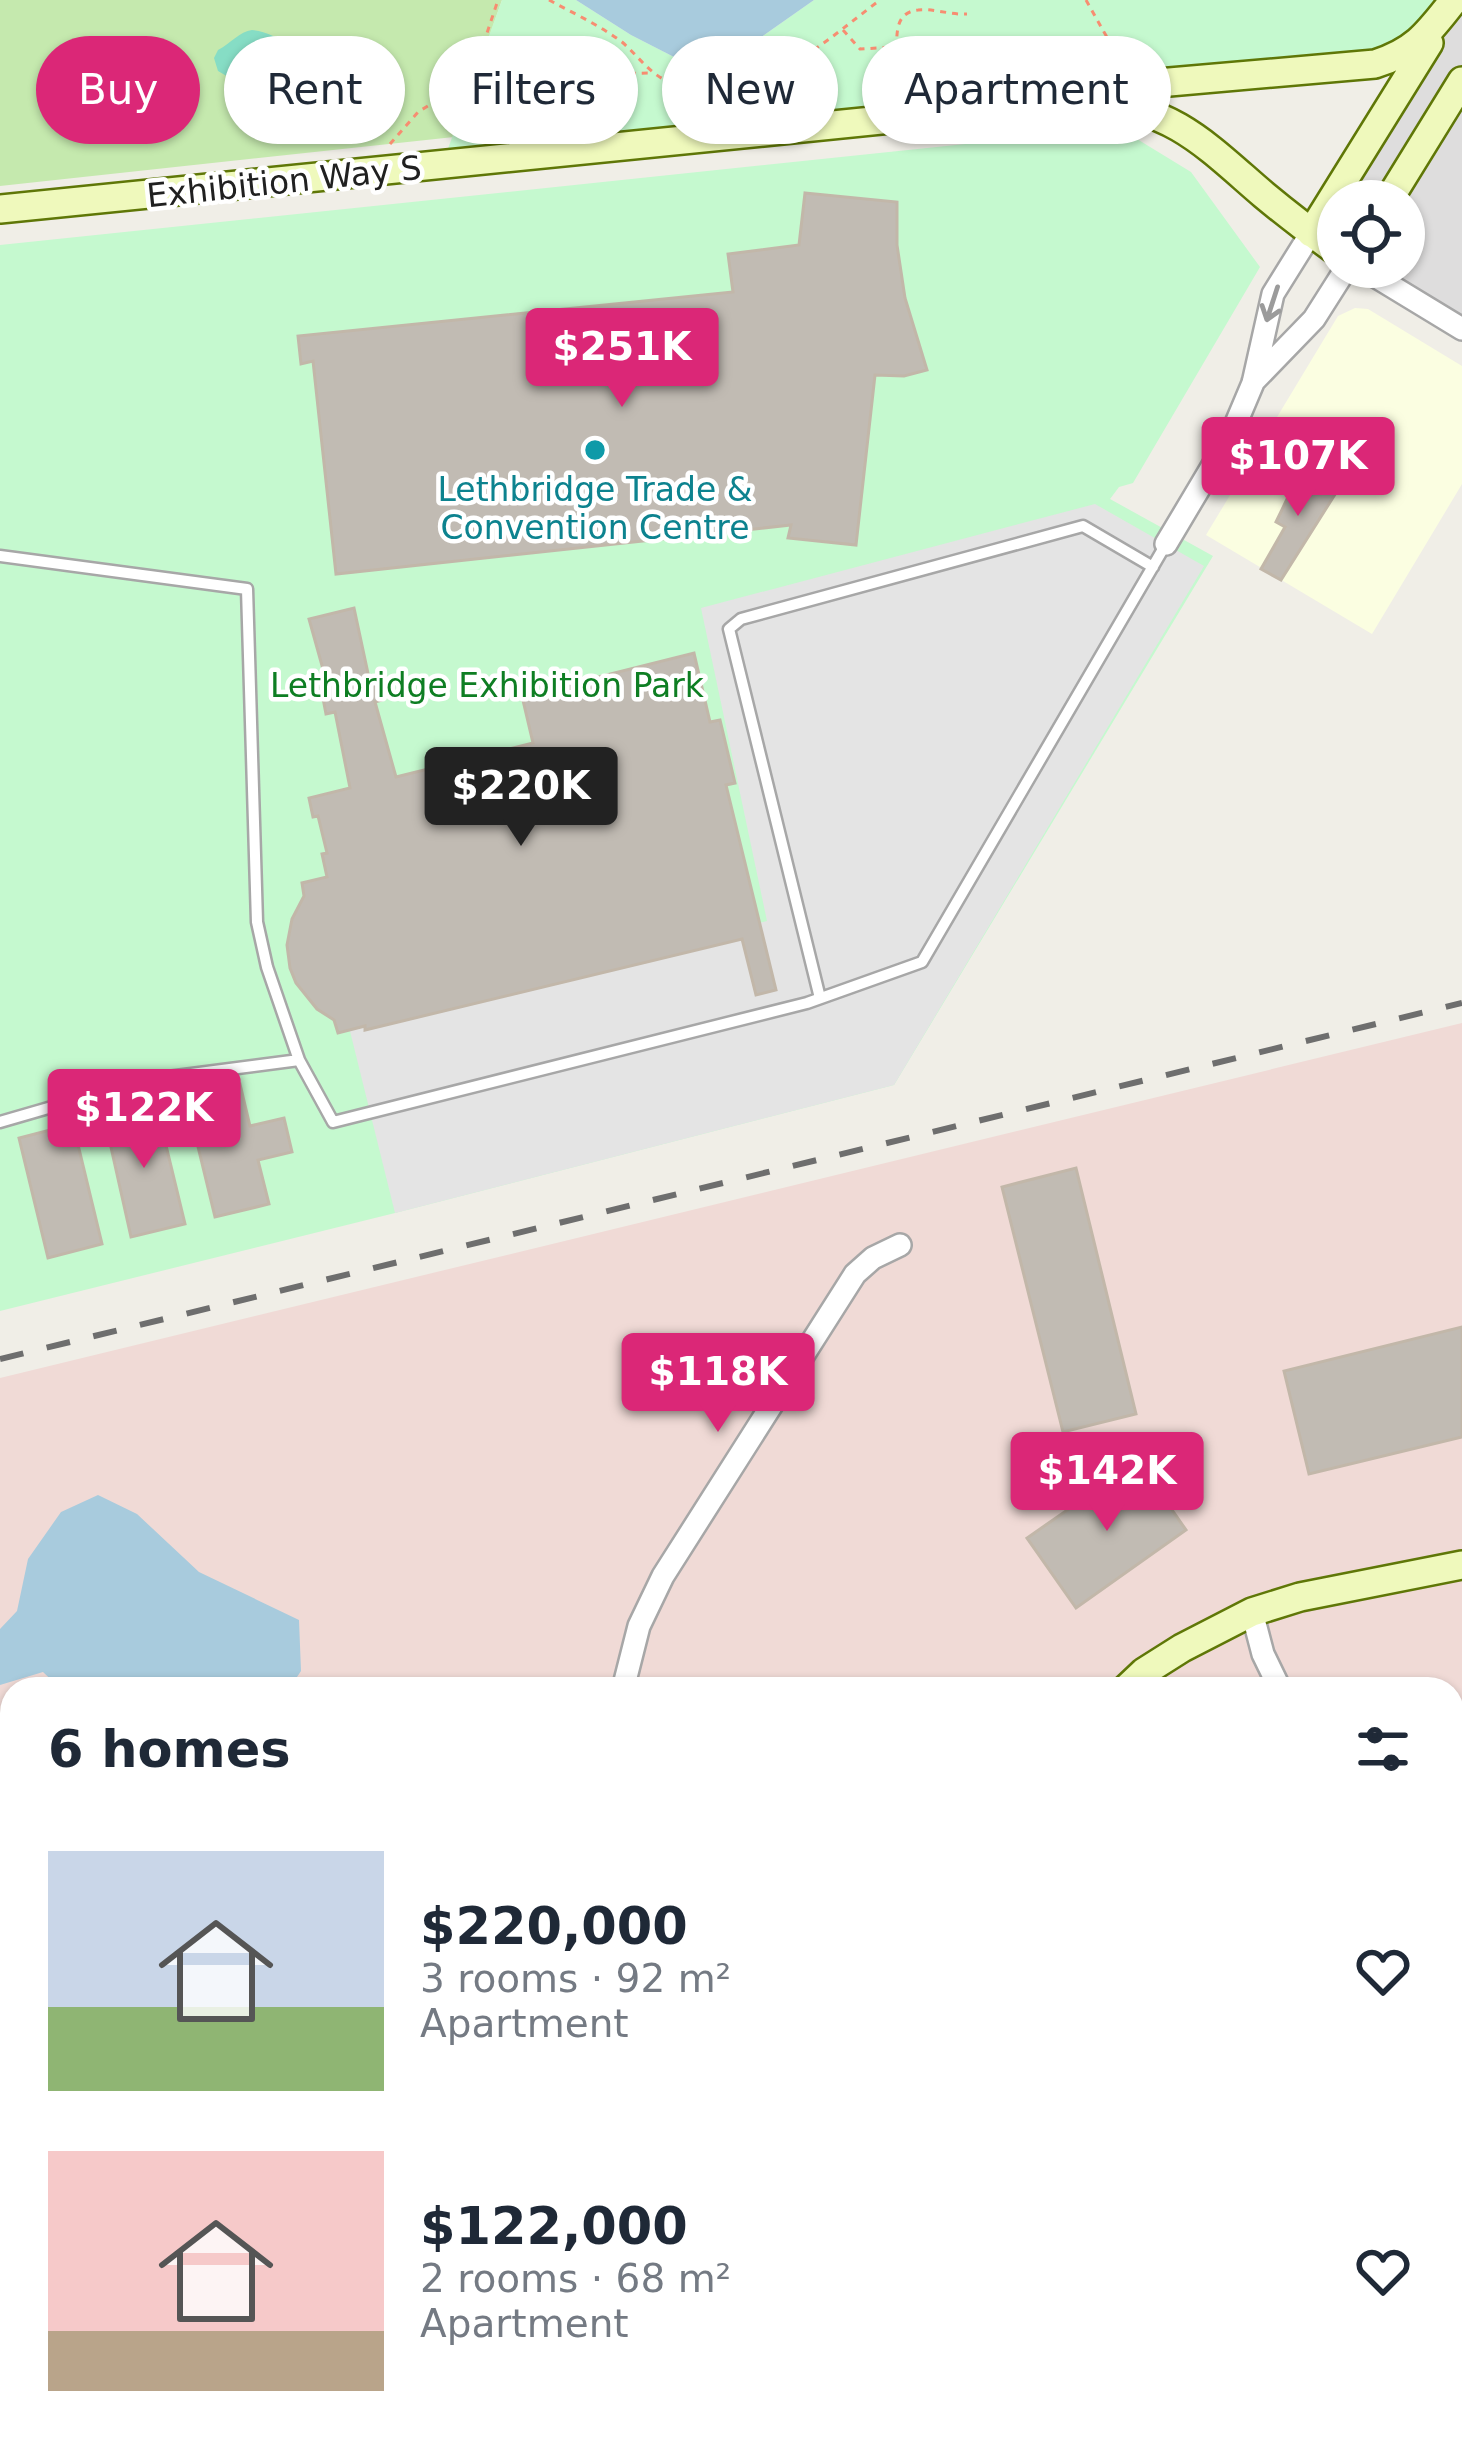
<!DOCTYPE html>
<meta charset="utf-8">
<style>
:root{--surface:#fff;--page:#f6f6f7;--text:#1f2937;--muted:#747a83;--accent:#db2777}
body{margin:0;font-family:"DejaVu Sans",sans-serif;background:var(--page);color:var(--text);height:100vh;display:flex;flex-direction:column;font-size:45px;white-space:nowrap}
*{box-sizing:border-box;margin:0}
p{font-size:39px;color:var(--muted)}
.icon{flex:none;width:66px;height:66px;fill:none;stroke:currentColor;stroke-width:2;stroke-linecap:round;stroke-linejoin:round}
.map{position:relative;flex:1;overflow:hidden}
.details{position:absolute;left:0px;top:1677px;width:1464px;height:768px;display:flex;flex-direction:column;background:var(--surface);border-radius:36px 36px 0 0;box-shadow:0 3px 9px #0004}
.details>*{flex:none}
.top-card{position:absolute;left:36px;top:36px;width:1392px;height:108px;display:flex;gap:24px}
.tools{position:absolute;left:1317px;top:180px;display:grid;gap:24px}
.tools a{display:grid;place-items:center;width:108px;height:108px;border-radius:50%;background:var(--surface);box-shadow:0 3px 9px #0004;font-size:60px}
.price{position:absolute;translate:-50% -102px;padding:0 27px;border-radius:12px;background:var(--accent);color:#fff;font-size:39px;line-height:78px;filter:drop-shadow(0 3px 6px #0008)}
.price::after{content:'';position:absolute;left:50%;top:72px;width:36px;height:27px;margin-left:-18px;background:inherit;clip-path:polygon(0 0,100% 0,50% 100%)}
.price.selected{background:#222;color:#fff}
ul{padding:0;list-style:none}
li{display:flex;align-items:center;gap:36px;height:300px;padding:0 48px}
li span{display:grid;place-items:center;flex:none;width:336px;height:240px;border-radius:0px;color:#555}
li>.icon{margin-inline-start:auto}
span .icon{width:144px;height:144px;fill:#fffc;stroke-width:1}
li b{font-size:51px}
h2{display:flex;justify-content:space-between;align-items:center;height:144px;padding:0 48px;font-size:51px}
.chip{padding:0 42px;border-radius:54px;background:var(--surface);box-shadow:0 3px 9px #0004;font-size:42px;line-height:108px}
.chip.selected{background:var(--accent);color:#fff}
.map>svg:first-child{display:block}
.residential{fill:#dedddd}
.commercial{fill:#f0dad6}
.education{fill:#fbfee1}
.grass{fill:#c5e9ae}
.park{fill:#c5f9cf}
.pitch{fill:#86ddc5}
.parking{fill:#e4e4e4}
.water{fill:#a8cbdd}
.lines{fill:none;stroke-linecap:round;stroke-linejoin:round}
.canal{stroke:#a8cbdd;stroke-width:21}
.building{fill:#c1bbb3;stroke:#c2b7a9;stroke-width:3}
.lane-casing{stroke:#a7a7a7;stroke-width:15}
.street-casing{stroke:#a7a7a7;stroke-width:26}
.secondary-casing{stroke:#5f7707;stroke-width:32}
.highway-casing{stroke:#d82a53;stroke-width:40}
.path{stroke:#f78d71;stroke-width:3;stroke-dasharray:6 6;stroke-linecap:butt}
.lane{stroke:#fff;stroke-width:10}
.street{stroke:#fff;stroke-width:21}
.secondary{stroke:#eff9bc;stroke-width:27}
.highway{stroke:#e69097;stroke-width:36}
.rail{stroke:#6e6e6e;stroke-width:6;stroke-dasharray:24 24;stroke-linecap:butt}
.oneway{stroke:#9b9b9b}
.culture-dot{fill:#0f9aa8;stroke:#fff;stroke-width:4.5}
.labels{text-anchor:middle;stroke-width:9;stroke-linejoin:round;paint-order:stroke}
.street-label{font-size:33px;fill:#202020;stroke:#fff}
.culture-label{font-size:33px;fill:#0d838f;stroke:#fff}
.park-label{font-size:33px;fill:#0e7e23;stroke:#fff}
</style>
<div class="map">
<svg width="1462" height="2445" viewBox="0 0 1462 2445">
<rect width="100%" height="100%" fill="#f0eee7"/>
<path class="residential" d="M1462,0V329L1360,267H1404V201H1338V254L1334,251V195Z"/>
<path class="commercial" d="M1462,1023V2445H906L887,2433H1452V1689H12V1969L0,1962V1378Z"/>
<path class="education" d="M1355,308L1368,309L1462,366V484L1372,634L1206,535L1338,316Z"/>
<path class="grass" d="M0,0H502L454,137L0,186Z"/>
<path class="park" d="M502,0H576L631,35L674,57H716L743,50L814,0H1454L1401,56L442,165Z
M1119,128L1191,172L1260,267L1133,483L1119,487L1110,499L1213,556L894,1085L395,1213L0,1311V245Z"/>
<path class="pitch" d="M252,30C278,33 301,51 303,79C296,93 278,106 262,92C257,88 255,81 251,76L243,74L230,78L218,71L214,58L218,50C230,44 240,31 252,30Z"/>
<path class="parking" d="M1095,504L1204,566L894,1085L395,1213L348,1023L767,921L701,608Z"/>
<path class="water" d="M576,0H814L743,50L716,57H674L631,35Z
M98,1495L137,1514L199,1572L299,1620L301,1671L289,1689H61L43,1672L0,1685V1629L17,1611L28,1559L61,1512Z"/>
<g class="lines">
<path class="canal" d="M0,2211L12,2217
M400,2433L419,2445"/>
</g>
<path class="building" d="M805,193L897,202V245L905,298L927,370L904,376L875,375L856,545L788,538L791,525L336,574L313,361L301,364L298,336L733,292L728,254L799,245Z
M1305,468L1339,488L1281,580L1261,569L1285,527L1276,522L1289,495L1279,490L1287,476L1297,482Z
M354,608L369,678L377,676L382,700L375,702L396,777L533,743L522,696L694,653L710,722L720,720L735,783L726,785L776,990L756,995L742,939L365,1030V1026L338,1033L334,1020L317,1009L296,983L290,968L287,945L292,919L304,896L302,883L327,877L322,854L327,853L318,816L313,817L309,798L350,788L335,712L326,714L321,688L328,687L309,619Z
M240,1084L250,1126L284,1118L292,1152L258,1160L269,1204L215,1217L186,1097Z
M156,1104L185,1224L131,1237L104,1116Z
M73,1124L102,1244L48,1258L19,1138Z
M1076,1168L1136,1414L1063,1432L1002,1187Z
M1462,1327V1437L1309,1474L1284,1371Z
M1138,1461L1186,1530L1076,1608L1027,1538Z"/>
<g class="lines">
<defs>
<path id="lane" d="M0,556L247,589L257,922L267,967L299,1060L333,1122L807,1003L922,962L1166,544
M820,998L729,629L741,619L1083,526L1153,567
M0,1122L145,1080L299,1060"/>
<path id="street" d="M1360,267L1462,329
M1253,382L1314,319L1347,267
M1166,544L1231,435L1253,383L1273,294L1311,233
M1252,1612L1263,1654L1280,1689
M623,1689L639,1626L663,1576L855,1274L873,1258L900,1245
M1452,1829L1462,1835
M1452,2423L1462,2429"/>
<path id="secondary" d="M1096,103C1174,108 1209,148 1264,195C1288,215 1313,234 1338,252
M1388,201L1462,81
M0,209L1070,101L1158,83L1375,64C1416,51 1428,33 1454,0
M1311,233L1429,43
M1126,1689L1144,1672L1182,1648L1252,1612L1300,1597L1462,1565
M660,2445L670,2433"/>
<path id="highway" d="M0,2074L12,2080
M0,2143L12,2149
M597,2433L619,2445
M751,2433L771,2445"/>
</defs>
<use href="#lane" class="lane-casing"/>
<use href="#street" class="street-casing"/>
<use href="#secondary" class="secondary-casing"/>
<use href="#highway" class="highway-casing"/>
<path class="path" d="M549,0C573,13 599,25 622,42C636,54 647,70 663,79C680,89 698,88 718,87C785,81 828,39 880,0
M1086,0L1113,48L1118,68
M843,30L860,49L896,47
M472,78L498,0
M893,96C891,81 891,72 895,57C899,40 891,13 918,10C932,8 950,15 967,14
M390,144L418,112L472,79L482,76L652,73"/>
<use href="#lane" class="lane"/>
<use href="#street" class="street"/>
<use href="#secondary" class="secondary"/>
<use href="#highway" class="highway"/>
<path class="rail" d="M0,1359L1462,1003"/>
</g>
<defs><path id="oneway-shaft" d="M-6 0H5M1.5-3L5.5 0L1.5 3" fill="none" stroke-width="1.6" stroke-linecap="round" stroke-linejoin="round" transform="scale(3)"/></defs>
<use class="oneway" href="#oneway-shaft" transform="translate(1272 304) rotate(108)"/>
<circle class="culture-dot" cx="595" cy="450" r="12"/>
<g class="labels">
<g class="street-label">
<text transform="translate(284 181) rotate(-6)" y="12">Exhibition Way S</text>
</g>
<g class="culture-label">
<text x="595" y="501">Lethbridge Trade &amp;<tspan x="595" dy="38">Convention Centre</tspan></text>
</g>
<g class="park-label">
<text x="487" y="697">Lethbridge Exhibition Park</text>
</g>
</g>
</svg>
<div class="tools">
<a><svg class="icon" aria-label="locate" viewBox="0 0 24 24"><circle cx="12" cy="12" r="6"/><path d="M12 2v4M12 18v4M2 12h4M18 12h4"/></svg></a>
</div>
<b class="price" style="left:622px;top:410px">$251K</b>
<b class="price" style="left:1298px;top:519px">$107K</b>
<b class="price selected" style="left:521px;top:849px">$220K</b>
<b class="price" style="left:144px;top:1171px">$122K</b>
<b class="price" style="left:718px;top:1435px">$118K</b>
<b class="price" style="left:1107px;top:1534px">$142K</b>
<div class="top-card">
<a class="chip selected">Buy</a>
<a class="chip">Rent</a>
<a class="chip">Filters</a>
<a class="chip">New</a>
<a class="chip">Apartment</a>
</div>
<section class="details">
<h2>6 homes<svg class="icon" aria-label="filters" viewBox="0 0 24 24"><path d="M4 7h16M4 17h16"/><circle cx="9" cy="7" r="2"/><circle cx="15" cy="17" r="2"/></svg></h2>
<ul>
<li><span style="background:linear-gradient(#c9d6e8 65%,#8fb573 0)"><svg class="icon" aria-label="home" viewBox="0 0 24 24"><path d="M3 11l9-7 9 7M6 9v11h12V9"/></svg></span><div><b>$220,000</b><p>3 rooms · 92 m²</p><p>Apartment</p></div><svg class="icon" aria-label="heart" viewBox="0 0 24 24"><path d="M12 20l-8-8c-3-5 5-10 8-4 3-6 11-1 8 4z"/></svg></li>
<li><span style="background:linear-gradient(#f6c9c9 75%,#b9a48a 0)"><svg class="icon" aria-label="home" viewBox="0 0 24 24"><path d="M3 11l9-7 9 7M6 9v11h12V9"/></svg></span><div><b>$122,000</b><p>2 rooms · 68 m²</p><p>Apartment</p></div><svg class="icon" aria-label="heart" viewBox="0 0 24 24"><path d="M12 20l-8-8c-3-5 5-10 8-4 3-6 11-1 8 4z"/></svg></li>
</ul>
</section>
</div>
